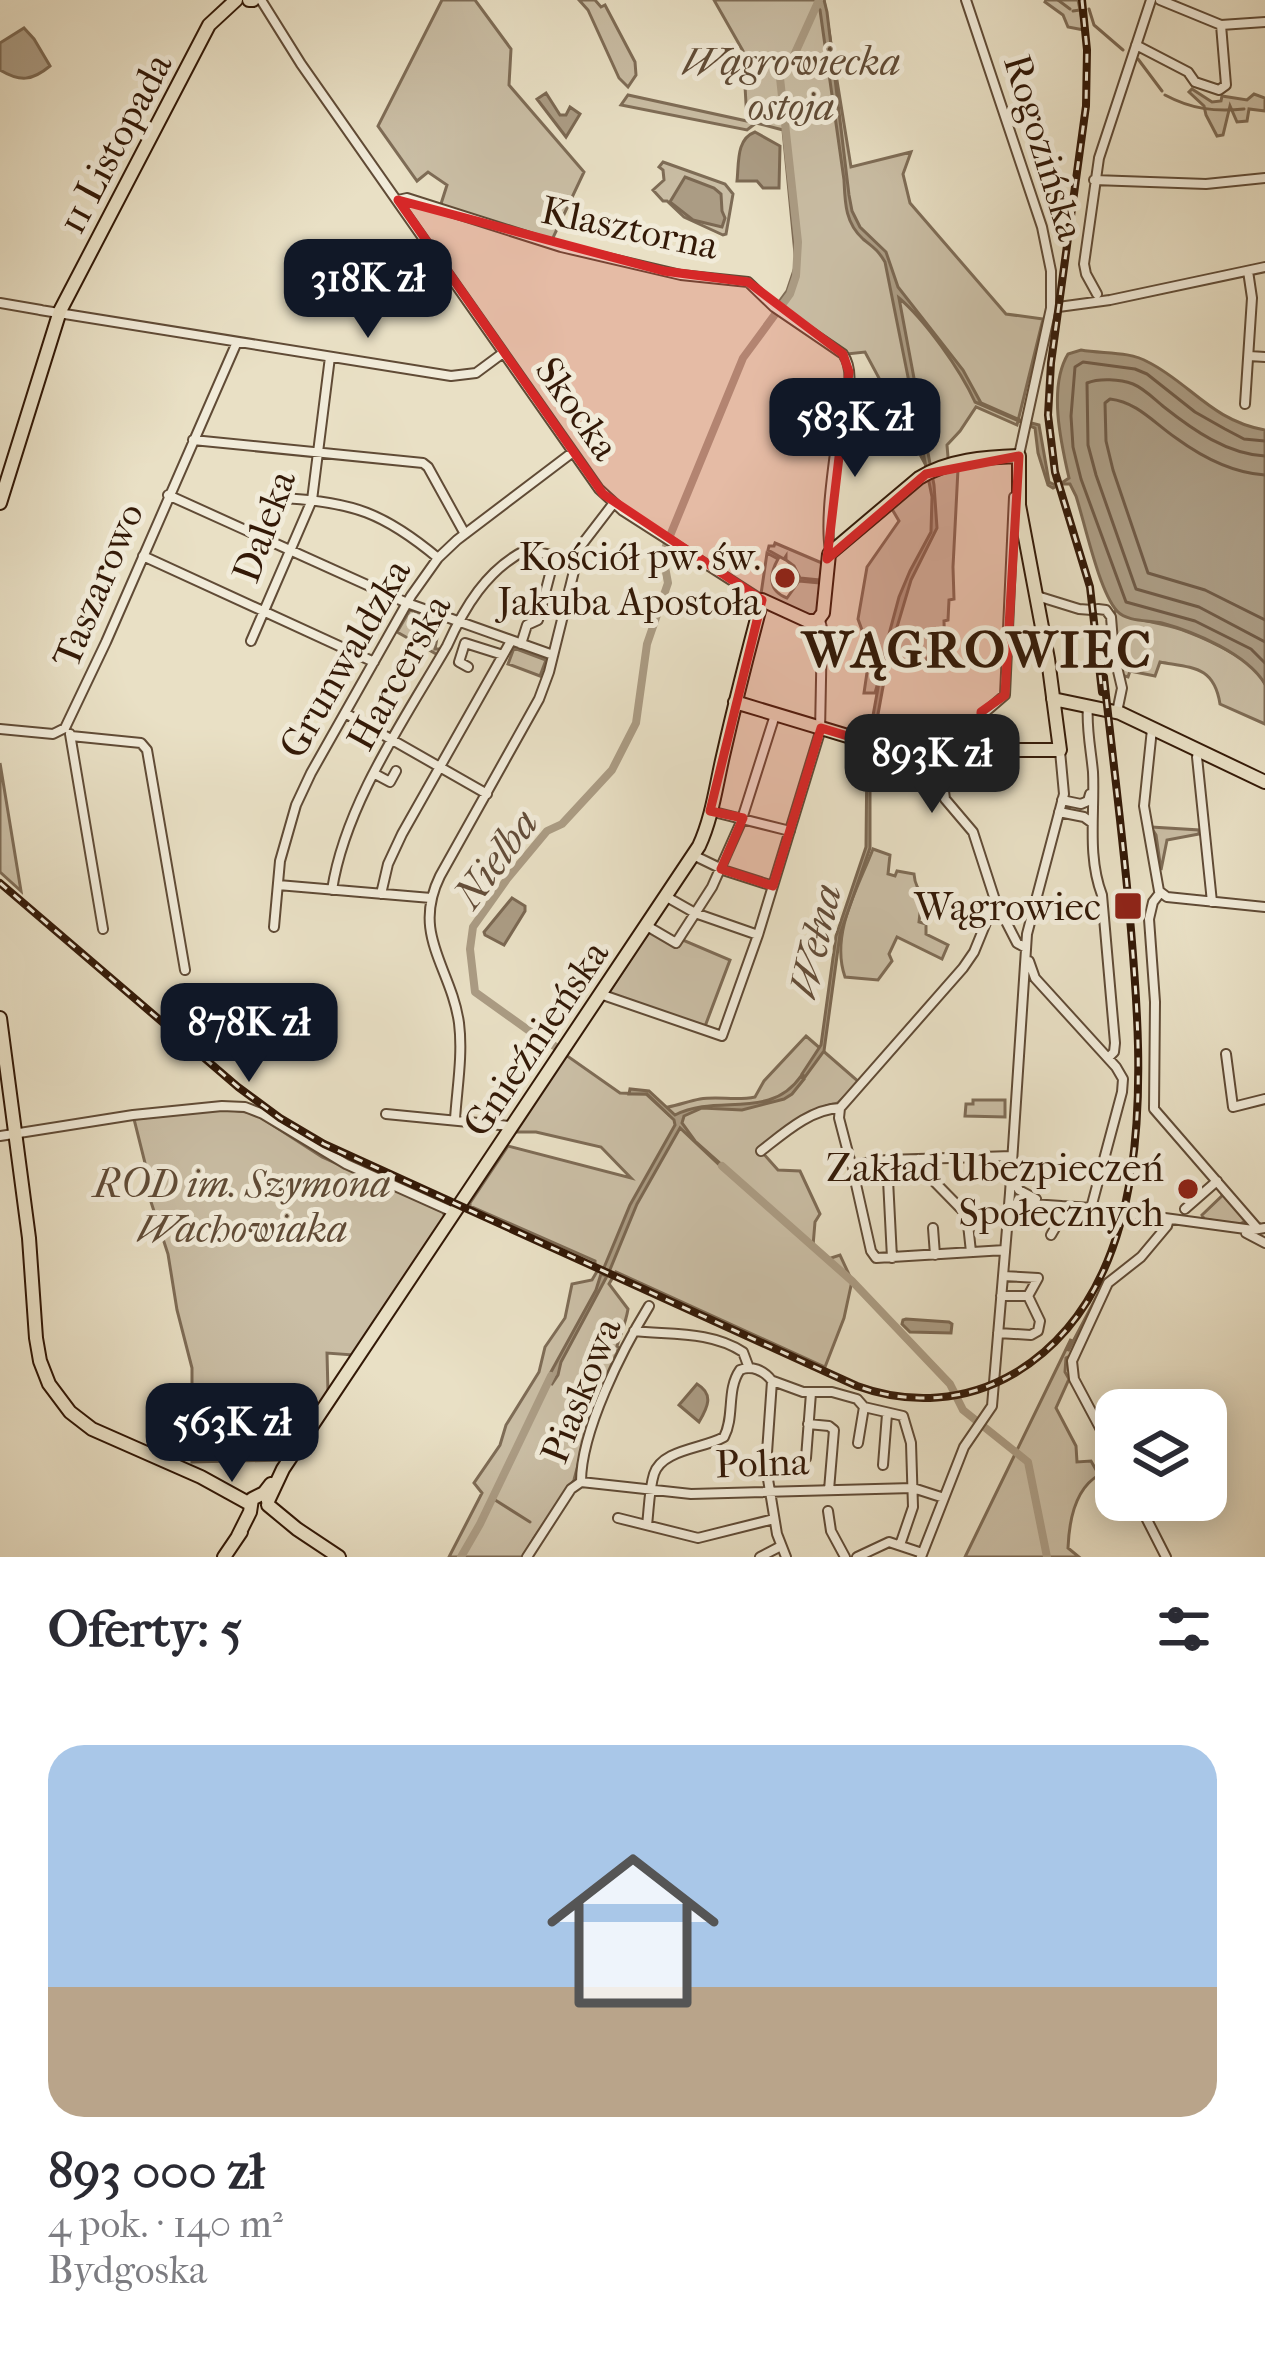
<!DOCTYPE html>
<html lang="pl">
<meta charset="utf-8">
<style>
:root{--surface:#fff;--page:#f7f7f7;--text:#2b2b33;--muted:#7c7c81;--accent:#111827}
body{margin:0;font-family:"IM FELL French Canon",serif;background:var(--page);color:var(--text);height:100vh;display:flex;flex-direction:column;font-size:45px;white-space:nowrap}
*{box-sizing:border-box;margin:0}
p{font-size:39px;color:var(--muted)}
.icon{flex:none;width:66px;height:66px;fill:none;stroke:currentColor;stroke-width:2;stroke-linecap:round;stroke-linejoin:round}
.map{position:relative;height:1557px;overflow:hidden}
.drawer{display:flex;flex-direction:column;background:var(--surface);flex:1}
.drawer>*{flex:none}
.fabs{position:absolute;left:1095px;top:1389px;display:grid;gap:24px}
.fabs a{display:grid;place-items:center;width:132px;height:132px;border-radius:24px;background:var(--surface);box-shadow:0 6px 30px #0003;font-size:60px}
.price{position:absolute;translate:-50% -102px;padding:0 27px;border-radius:24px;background:var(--accent);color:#fff;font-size:39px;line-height:78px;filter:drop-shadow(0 3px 6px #0008)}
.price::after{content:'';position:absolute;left:50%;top:72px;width:36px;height:27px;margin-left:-18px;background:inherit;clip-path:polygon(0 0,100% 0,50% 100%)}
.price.current{background:#222;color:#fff}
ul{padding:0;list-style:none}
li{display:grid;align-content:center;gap:24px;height:636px;padding:0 48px}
li span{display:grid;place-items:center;height:372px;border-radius:36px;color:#555}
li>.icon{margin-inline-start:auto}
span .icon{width:216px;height:216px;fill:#fffc;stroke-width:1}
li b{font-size:51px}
h2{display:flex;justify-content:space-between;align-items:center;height:144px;padding:0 48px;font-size:51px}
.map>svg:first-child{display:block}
.green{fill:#cabea5;stroke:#7e6c56;stroke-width:3}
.water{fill:#ab9c84;stroke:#7b6852;stroke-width:3}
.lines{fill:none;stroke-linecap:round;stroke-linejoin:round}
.shore{stroke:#6f5a46;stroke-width:3}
.stream{stroke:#7b6852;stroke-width:3}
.river{stroke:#ab9c84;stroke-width:8}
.minor-casing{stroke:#604b36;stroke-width:12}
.major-casing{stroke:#331907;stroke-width:16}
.minor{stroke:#f1ebd9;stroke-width:8}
.major{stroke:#e9e0c5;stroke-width:12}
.rail-casing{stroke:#331907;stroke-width:8}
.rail{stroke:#f1ebd9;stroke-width:3;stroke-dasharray:9;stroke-linecap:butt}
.marked{fill:#d62828;fill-opacity:0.2;stroke:#d62828;stroke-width:9;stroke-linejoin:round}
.poi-dot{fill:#8f2418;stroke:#f1ebd9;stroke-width:4.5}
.labels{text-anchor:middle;stroke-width:10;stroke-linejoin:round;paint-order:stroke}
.park-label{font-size:39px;font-style:italic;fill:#604b36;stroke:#f1ebd9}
.street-label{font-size:39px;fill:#331907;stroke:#f1ebd9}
.poi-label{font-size:39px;fill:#331907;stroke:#f1ebd9;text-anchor:end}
.water-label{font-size:42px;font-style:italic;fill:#634d39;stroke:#f1ebd9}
.district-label{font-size:51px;font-weight:bold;letter-spacing:3px;fill:#331907;stroke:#f1ebd9}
</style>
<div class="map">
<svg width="1265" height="1557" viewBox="0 0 1265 1557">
<rect width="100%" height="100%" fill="#e9e0c5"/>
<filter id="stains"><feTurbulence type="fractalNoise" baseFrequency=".00167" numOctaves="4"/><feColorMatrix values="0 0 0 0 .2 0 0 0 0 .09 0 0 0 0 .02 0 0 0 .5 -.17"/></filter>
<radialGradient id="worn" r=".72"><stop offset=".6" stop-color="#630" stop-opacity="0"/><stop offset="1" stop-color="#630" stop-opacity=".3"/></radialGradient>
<path class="green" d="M442,0H475L511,49L509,85L584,172L551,242L440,207L447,185L428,172L417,181L378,126Z
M579,0H595L601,7L605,5L635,62L636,75L628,87L619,78L588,10Z
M714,0H824L851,167L911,152L903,174L910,203L1006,314L1043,319L1017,425L976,407L960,431L947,445L949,469H958L953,567L954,599L949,600L948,620L944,621L945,658H927L925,666H893L892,633L875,693H864L870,652L858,619L867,567L899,521L889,504L930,473L865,352L847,354L776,306L787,291L796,264L783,130L756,123L747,130L621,105L628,95L747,121L743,51Z
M1046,0H1078L1084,30L1068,27L1063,15L1045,2Z
M1192,89L1212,102L1221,101L1222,96L1247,100L1254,94L1265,98V111L1249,109L1247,121L1237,122L1230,106L1223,135L1217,136L1206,115L1204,106L1189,92Z
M663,162L725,184L733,194L726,234L723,235L684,217L667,201H663L653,190L664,180L663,170L659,167Z
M775,543L822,563L820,580L800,578L794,566L786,560V556L784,559L768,550L769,546H774Z
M767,553L778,559C769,575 768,591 787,598L799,581L820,583L818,613L811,617L761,594Z
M1116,609C1138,623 1164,622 1188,632C1209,640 1260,663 1265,685C1265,696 1265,712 1265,724L1220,704C1214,666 1193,668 1160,662L1155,676L1130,671L1128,677L1121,675L1113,618Z
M410,610L428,615L422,632L437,638L435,649H442L438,655L397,632Z
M514,648L546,660L540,676L508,664Z
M0,763L21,891L0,872Z
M1151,827L1199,830V834L1167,840L1161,870L1156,835Z
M873,849L890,855L888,874L895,876L897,871L914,874C916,899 932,897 954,899L953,915L920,913L919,922L926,924V934L948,945L942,959L897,937L889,954L892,961L878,980L845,977C830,934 858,888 873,849Z
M649,931L677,947L683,940L730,960L704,1029L608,994Z
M806,1036L859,1082L838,1103L826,1106L784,1128L761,1151L778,1170L800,1171L820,1214L815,1222L813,1246L828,1259L840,1255L852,1281L844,1318L825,1367L616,1272L609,1284L628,1309C626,1322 621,1333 617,1346L619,1348L595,1401L574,1480L534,1538L525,1557H449L482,1493L474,1483L500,1445L506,1425L539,1372L545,1347L565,1318L572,1284L592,1280L599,1268L595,1266V1261L470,1206V1203L508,1146L631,1178L601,1147L536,1132H515L566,1055L620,1093L646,1094L668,1114V1107C679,1105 689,1101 700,1099C719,1096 736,1101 755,1097L764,1081Z
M973,1100H1005V1117L965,1116L966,1104H973Z
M224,1109L254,1113L322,1157L443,1212L445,1217L353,1355L327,1353L328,1392L283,1460L192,1462V1368L177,1310L168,1254L151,1202L149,1179L134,1119Z
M1225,1193L1248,1219L1239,1225L1204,1219L1202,1215Z
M1113,1276L1069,1365L1068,1357L1066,1358L1065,1372L1069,1379L1056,1408L1076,1446L1077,1462L1091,1461L1099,1475C1074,1489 1069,1522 1068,1548L1079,1557H965L1071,1339L1068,1351L1106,1279Z"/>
<path class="water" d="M818,0H824L827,12L849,195L852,211L860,227L886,252L898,287L963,370L981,403L1020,420L1039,425L1049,482L1057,486L1053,488L1048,485L1038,453L1035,428L975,402C960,369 925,320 899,298L934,485L937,528L911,580L889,654L870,758V848L840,934L824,1051L805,1077L802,1074L821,1045L836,936L866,847L867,749L885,649L899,597L910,571L931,532L932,497L885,262C878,250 873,247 863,239C845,223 845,202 844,180L820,10L815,5Z
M24,28L34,39L50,66C32,81 20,82 0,70V43Z
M546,93L560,115H566L570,107L580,114L566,137L537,99Z
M755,132L780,146L779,188H763L757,181H737C739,163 736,139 755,132Z
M685,177L714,188L721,194L722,211L725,218L722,227L693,220L670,202Z
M1081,350C1103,354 1129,351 1148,362C1190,383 1212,421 1265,430V684C1247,654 1195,632 1162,623C1148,620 1127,622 1117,611C1099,591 1085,524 1076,496L1070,484H1063V482L1069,478C1061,443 1048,387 1068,354Z
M512,898L525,906V911L504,945L485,935L484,932Z
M801,1076L804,1079L792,1094L784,1099L742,1110L702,1108L684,1116L682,1123L695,1141L730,1172L729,1174L680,1128L637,1204L609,1272L603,1270L630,1205L675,1125L674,1120L647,1094H629L630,1089L649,1091L675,1115C718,1093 770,1121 801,1076Z
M601,1274L607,1276L561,1362L558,1375L552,1384L547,1382L551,1372L596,1290Z
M906,1319L949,1322L952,1324L951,1333L910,1332L902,1324L903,1320Z
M697,1384C714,1394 708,1407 699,1422L679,1405Z"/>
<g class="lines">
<path class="shore" d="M1265,441L1244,439L1225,429L1195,412L1147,374L1135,369L1083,362L1075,367L1071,416L1073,447L1081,479L1126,602L1195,621L1251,649L1265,663
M1265,456C1227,454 1193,430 1164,407C1154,399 1145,389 1133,384C1120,379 1099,378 1087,383L1088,445L1096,475L1136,589L1199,607L1265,642
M1265,475C1232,473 1202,457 1176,438C1154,423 1137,402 1110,399L1105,403L1106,441L1113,470L1148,573L1205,590L1265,620"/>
<path class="stream" d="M1058,0L1070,9
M1089,9L1094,25L1123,50
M1073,11L1080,10
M1138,59L1162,91
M1165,95C1191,109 1215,112 1244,109
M492,1498L530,1522"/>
<path class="river" d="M565,1052L535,1035L475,992L470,949L473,927L507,879L547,831L562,824L612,770L636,723L647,644L668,583L663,556L667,543L743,358L790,294L796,276L798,242L780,78L781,73L791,62L819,0
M722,1166L852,1281L950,1384L963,1410L1028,1462L1047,1557
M461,1557L480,1524L551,1376"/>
<defs>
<path id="minor" d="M261,0L301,64L599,489L623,511L762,600
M966,0L1042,227L1051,271V308L1019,455
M1160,0L1221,25L1265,22
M1136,45L1188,72L1195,82L1219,90L1226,85L1221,25
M1094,180L1206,184L1265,178
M398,200L407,198L561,247L681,275L748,282L774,307L843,354C859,378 841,411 837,437C833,471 825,518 830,551
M1097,294L1086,274L1084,264L1099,158L1151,0
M0,303L41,310
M1051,308L1110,300L1265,267
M40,310L451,376L476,373L503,353
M1249,356L1265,357
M1245,404L1252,298L1248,271
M193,440L423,463L428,467L465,534
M168,495L407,603L553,655
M280,505L283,498C353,502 384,513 438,558
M143,556L374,662
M1037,596L1079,609L1092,610
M1098,609L1106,610L1111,617L1114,654L1122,688L1117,712
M251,641L312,500L330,357
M521,644L527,625L538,620L555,555
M468,667L459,662L465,643L503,655
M1088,706C1086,727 1091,750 1093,772C1095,813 1087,856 1102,895L1115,1043L1114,1052L1108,1058
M345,713L487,794
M65,728L106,642L237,342
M0,729L53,734L65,728
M1152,729L1144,806L1159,891L1167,897L1265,907
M70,734L103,929
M71,736L141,743L147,750L185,970
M981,749L983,714L1005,695L1014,497
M1199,750L1197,757L1212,902
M895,752L903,757L901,771L903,777L944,791
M375,774L390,782L396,771
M944,791L945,799L973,832L996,903
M944,791L955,753L961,749
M1062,800L1081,804L1088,801L1090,794
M710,811L790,831
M1059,812L1084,817L1091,822
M693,855L726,871L773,886
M278,885L431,898
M332,890C345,805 404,720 447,646C464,608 487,569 526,550L576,560
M1160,893L1153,902L1149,919L1155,1002L1154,1109L1258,1229
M381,894L388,864L402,834L511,641
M665,896L695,913L758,935
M998,906L1017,943L1026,948
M647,926L676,943L712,887L741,822L775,715
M274,927L280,861L296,805L311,773L411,596L438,558L457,540L573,452
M1029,961L1035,978L1116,1067L1123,1079L1122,1092L1091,1208
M600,994L722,1036L758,935L820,732L822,628L820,620
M1226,1054L1233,1107L1265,1099
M840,1108L839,1118L851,1164
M386,1114L510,1126
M455,1119C457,1088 463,1055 459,1023C451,967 411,935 440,876L539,699L549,672L580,547L613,504
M0,1136L133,1115L222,1106L245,1107L263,1114L346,1164L453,1212
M761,1151C783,1134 810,1109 840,1108L963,968L974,952L992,908
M918,1159L922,1169L967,1215L971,1252
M887,1160L892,1258
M859,1164L887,1160L1012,1156
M853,1171L871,1251L876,1258L1005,1250
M1011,1174L1019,1190L1036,1199
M1017,1203L1091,1208L1253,1230L1265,1228
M1185,1209L1217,1181
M933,1228L935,1255
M1246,1233L1265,1243
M1051,1235L1058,1223L1061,1206
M1003,1276L1038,1278L1028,1296
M1001,1296H1028
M634,1331C671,1335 711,1331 743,1352L749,1368
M998,1333L1031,1335L1038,1331L1040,1321L1028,1296
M773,1381L803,1392H832L857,1399L864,1407L903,1416L911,1443L913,1507L900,1545
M808,1424L829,1426L834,1430L829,1490
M858,1443L864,1407
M806,1458L811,1393
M1116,1458L1074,1379L1072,1361L1108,1283L1141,1257L1167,1226L1169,1219
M883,1465L887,1414
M581,1482L691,1494L913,1488L944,1498
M1137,1500L1166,1557
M828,1511L831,1531L845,1557
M618,1518L698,1538L774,1519
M647,1525C649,1509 649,1490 654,1474C662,1449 703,1449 724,1437C735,1416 726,1390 740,1370C751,1365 764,1370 772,1381L766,1467L777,1534L786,1557
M527,1557L571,1489L581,1482C581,1431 622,1350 649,1306
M760,1557L781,1546
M857,1557L889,1542L922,1553
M921,1557L964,1447L992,1406L1010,1193L1027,934L1064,794L1060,751"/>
<path id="major" d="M249,0H253
M0,503L60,311L209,25L236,0
M1053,699L1120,713L1265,782
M0,1018L29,1238L36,1338L40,1361L49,1384L70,1412L92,1429L201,1477L250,1504
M268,1501L283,1469L699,846C712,818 716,786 723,756C735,703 748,652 762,600L808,621H817L823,613L829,554L919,478C948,460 985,457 1019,456V505L1048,659L1060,750H894L735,702
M268,1505L297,1529L339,1557
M238,1536L250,1512L252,1499L264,1493L271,1484
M224,1557L241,1532"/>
</defs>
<use href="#minor" class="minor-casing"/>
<use href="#major" class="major-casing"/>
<use href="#minor" class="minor"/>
<use href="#major" class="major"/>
<defs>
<path id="rail" d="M1082,0L1087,50L1086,106L1051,363L1048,415L1055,472L1090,587L1102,692
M0,883L238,1087L280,1118L324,1144L857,1386C909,1405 966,1402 1015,1373C1158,1287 1143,1073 1131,930C1124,845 1113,762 1104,677"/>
</defs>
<use href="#rail" class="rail-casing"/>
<use href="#rail" class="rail"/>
</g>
<path class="marked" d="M398,200L664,271L748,282L843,354L849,372L827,559L926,474L1019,456L1005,695L981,712V749L894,750L821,728L773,886L721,869L743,818L710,811L762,600L603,494Z"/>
<g class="poi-dot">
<circle cx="785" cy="578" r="12"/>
<rect x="1113" y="891" width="30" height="30" rx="6"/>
<circle cx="1188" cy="1189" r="12"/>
</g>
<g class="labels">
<g class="park-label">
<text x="791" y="75">Wągrowiecka<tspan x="791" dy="45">ostoja</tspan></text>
<text x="242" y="1197">ROD im. Szymona<tspan x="242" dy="45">Wachowiaka</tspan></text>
</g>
<g class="street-label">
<text transform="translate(114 143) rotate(-62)" y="14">11 Listopada</text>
<text transform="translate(1045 147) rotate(73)" y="14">Rogozińska</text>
<text transform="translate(630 227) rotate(12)" y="14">Klasztorna</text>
<text transform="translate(578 408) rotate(55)" y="14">Skocka</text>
<text transform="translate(263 526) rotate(-70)" y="14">Daleka</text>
<text transform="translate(97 585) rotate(-67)" y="14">Taszarowo</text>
<text transform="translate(344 658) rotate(-60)" y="14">Grunwaldzka</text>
<text transform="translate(398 672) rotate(-61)" y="14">Harcerska</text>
<text transform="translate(535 1038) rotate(-56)" y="14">Gnieźnieńska</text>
<text transform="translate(580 1390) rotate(-68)" y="14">Piaskowa</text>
<text transform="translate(762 1462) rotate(-2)" y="14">Polna</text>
</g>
<g class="poi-label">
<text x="761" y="570">Kościół pw. św.<tspan x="761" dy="45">Jakuba Apostoła</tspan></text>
<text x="1101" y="920">Wągrowiec</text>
<text x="1164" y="1181">Zakład Ubezpieczeń<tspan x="1164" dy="45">Społecznych</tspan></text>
</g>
<g class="water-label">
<text transform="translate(495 858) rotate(-53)" y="15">Nielba</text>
<text transform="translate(814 941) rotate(-77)" y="15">Wełna</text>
</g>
<g class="district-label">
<text x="978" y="667">WĄGROWIEC</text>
</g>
</g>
<rect width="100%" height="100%" filter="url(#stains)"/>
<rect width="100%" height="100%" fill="url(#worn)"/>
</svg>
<div class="fabs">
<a><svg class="icon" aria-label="layers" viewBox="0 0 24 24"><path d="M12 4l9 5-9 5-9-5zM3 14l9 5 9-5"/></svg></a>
</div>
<b class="price" style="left:368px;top:341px">318K zł</b>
<b class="price" style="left:855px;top:480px">583K zł</b>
<b class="price current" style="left:932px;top:816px">893K zł</b>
<b class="price" style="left:249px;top:1085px">878K zł</b>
<b class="price" style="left:232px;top:1485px">563K zł</b>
</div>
<section class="drawer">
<h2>Oferty: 5<svg class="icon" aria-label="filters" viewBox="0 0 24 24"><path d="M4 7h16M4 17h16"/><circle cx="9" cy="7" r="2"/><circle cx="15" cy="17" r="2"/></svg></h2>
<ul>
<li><span style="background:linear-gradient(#a9c7e8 65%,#b9a48a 0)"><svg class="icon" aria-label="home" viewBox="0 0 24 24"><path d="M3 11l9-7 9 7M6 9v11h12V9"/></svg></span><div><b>893 000 zł</b><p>4 pok. · 140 m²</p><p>Bydgoska</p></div></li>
</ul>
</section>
